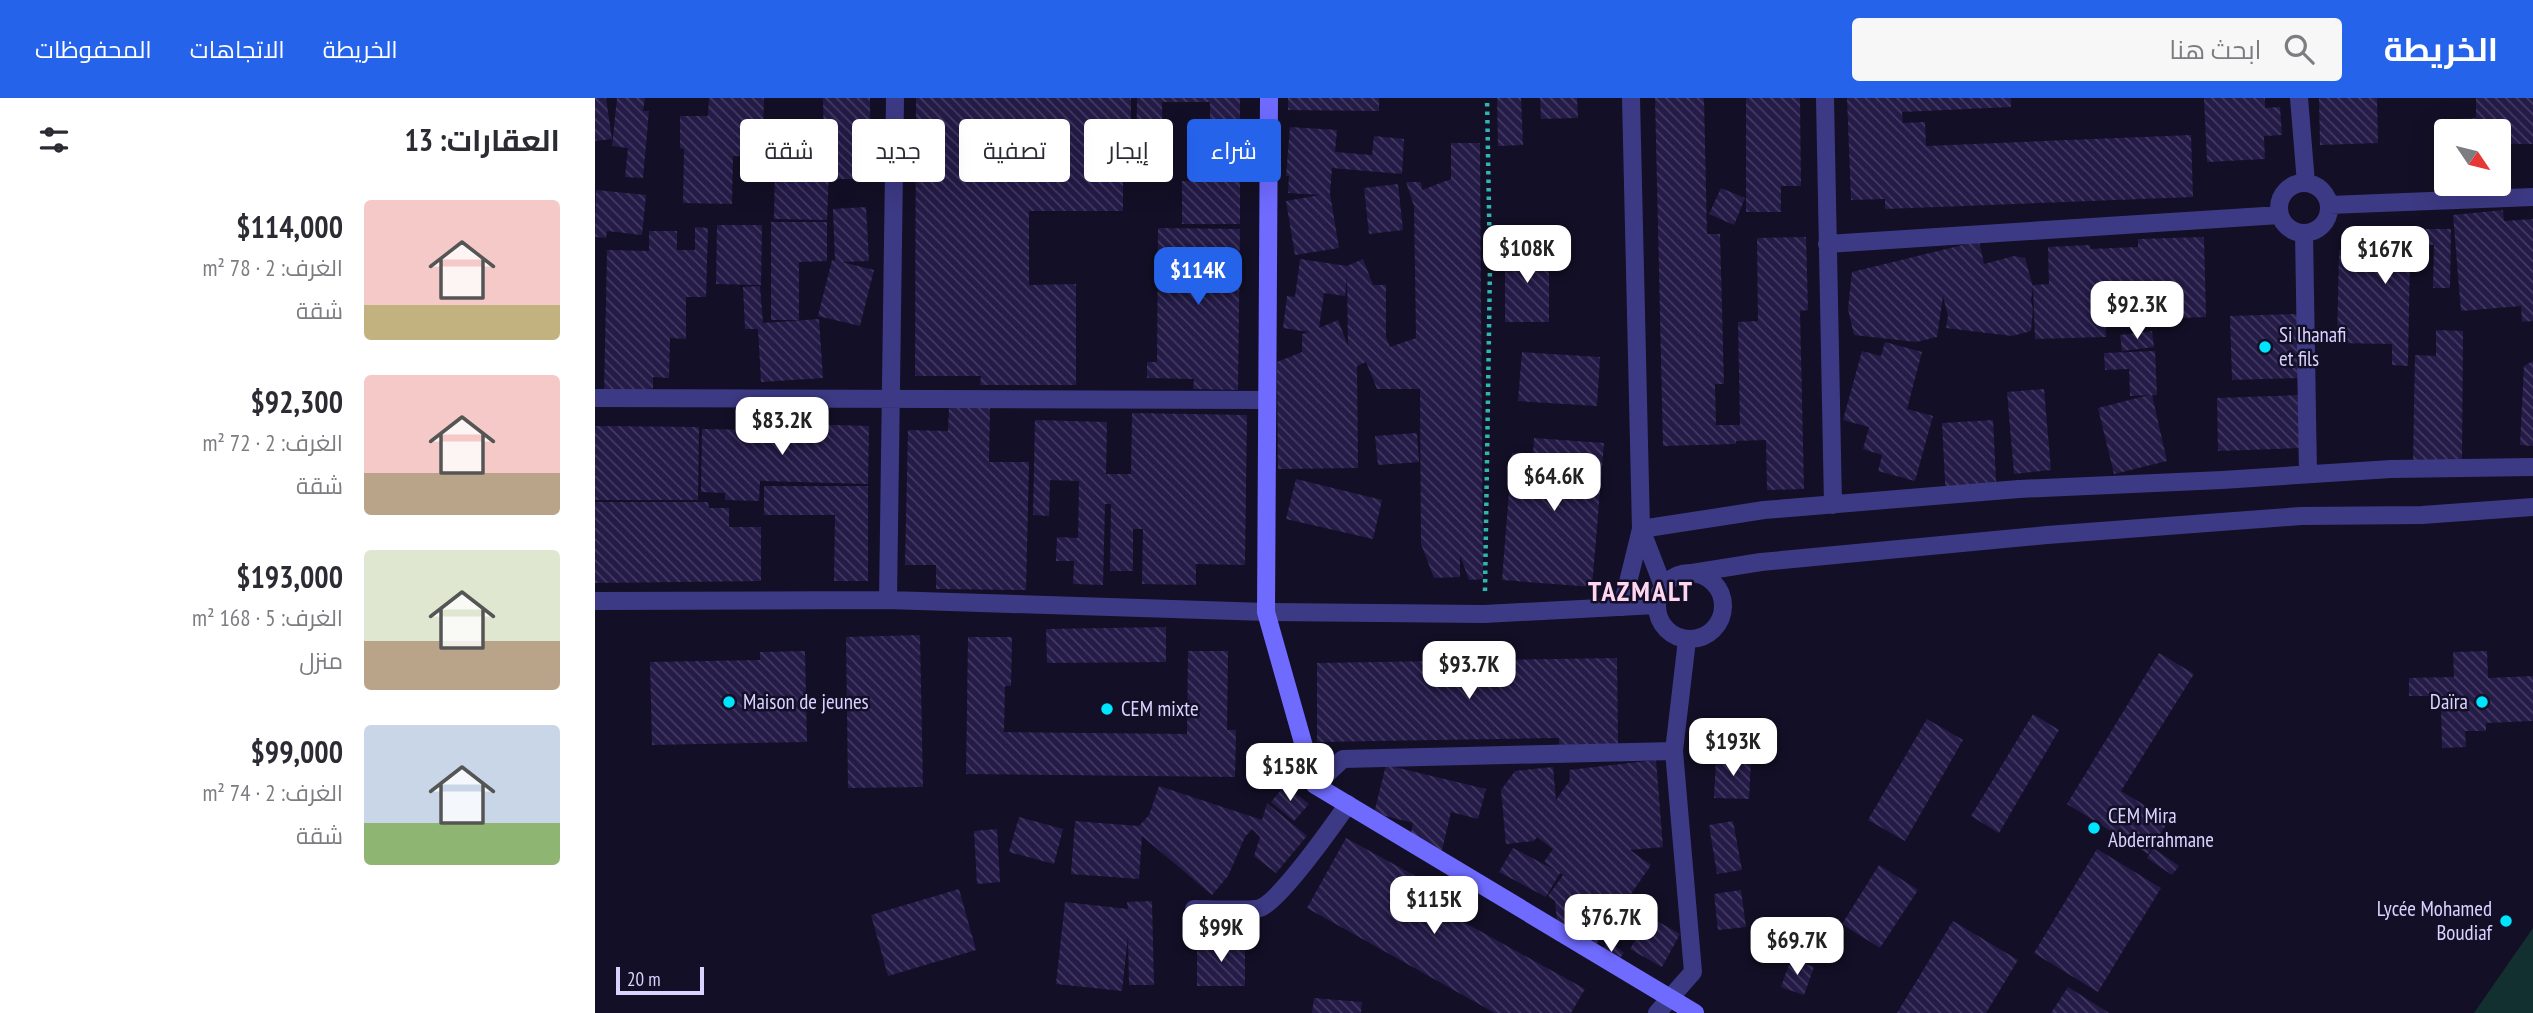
<!DOCTYPE html>
<html lang="ar">
<meta charset="utf-8">
<style>
:root{--surface:#fff;--page:#f7f7f7;--text:#2b2b33;--muted:#7c7c81;--accent:#2563eb}
body{margin:0;font-family:"PT Sans Narrow",Cairo,sans-serif;background:var(--page);color:var(--text);direction:rtl;height:100vh;display:flex;flex-direction:column;font-size:26px;white-space:nowrap}
*{box-sizing:border-box;margin:0}
p{font-size:23px;color:var(--muted)}
.icon{flex:none;width:38px;height:38px;fill:none;stroke:currentColor;stroke-width:2;stroke-linecap:round;stroke-linejoin:round}
.map{position:relative;flex:1;overflow:hidden;direction:ltr}
.side{display:flex;flex-direction:column;background:var(--surface);width:595px}
.side>*{flex:none}
.banner{position:absolute;left:21px;top:21px;width:665px;height:63px;direction:rtl;display:flex;gap:14px}
.needle{width:46px;rotate:125deg}
.buttons{position:absolute;left:1839px;top:21px;display:grid;gap:14px}
.buttons a{display:grid;place-items:center;width:77px;height:77px;border-radius:7px;background:var(--surface);box-shadow:0 7px 28px #0002;font-size:35px}
.scale{position:absolute;left:21px;bottom:18px;width:88px;box-sizing:border-box;padding-left:7px;border:4px solid #d9d4ff;border-top:0;font-size:19px;line-height:24px;white-space:nowrap;color:#d9d4ff;-webkit-text-stroke:5px #130f26;paint-order:stroke}
.price{position:absolute;translate:-50% -60px;padding:0 16px;border-radius:14px;background:#fff;color:#222;font-size:23px;line-height:46px;filter:drop-shadow(0 2px 4px #0008)}
.price::after{content:'';position:absolute;left:50%;top:42px;width:21px;height:16px;margin-left:-10px;background:inherit;clip-path:polygon(0 0,100% 0,50% 100%)}
.price.on{background:var(--accent);color:#fff}
ul{padding:0;list-style:none}
li{display:flex;align-items:center;gap:21px;height:175px;padding:0 35px}
li span{display:grid;place-items:center;flex:none;width:196px;height:140px;border-radius:7px;color:#555}
li>.icon{margin-inline-start:auto}
span .icon{width:84px;height:84px;fill:#fffc;stroke-width:1}
li b{font-size:30px}
h2{display:flex;justify-content:space-between;align-items:center;height:84px;padding:0 35px;font-size:30px}
.tag{padding:0 24px;border-radius:7px;background:var(--surface);box-shadow:0 7px 28px #0002;font-size:24px;line-height:63px}
.tag.on{background:var(--accent);color:#fff}
header{display:flex;align-items:center;gap:42px;box-sizing:border-box;height:98px;padding:0 35px;background:var(--accent);color:#fff}
header strong{font-size:33px}
nav{display:flex;gap:38px;margin-inline-start:auto;font-size:24px}
.search{width:490px;height:63px;background:var(--page);display:flex;align-items:center;gap:18px;box-sizing:border-box;padding:0 24px;border-radius:7px;color:var(--muted);font-size:26px}
main{display:flex;flex:1;min-height:0}
.map>svg:first-child{display:block}
.grass{fill:#12302f}
.building{fill:url(#building-back-hatch);fill-rule:evenodd}
.lines{fill:none;stroke-linecap:round;stroke-linejoin:round}
.path{stroke:#2fb8b0;stroke-width:4.5;stroke-dasharray:3.5 5;stroke-linecap:butt}
.street{stroke:#3d3a85;stroke-width:18}
.secondary{stroke:#6f6bff;stroke-width:18}
.poi-dot{fill:#00e5ff;stroke:#130f26;stroke-width:2.5}
.labels{text-anchor:middle;stroke-width:5;stroke-linejoin:round;paint-order:stroke}
.poi-label{font-size:21px;fill:#d9d4ff;stroke:#130f26;text-anchor:start}
.district-label{font-size:28px;font-weight:bold;letter-spacing:2px;fill:#ffd6f0;stroke:#130f26}
</style>
<header>
<strong>الخريطة</strong>
<div class="search"><svg class="icon" aria-label="search" viewBox="0 0 24 24"><circle cx="10" cy="10" r="6"/><path d="M15 15l6 6"/></svg>ابحث هنا</div>
<nav><a>الخريطة</a><a>الاتجاهات</a><a>المحفوظات</a></nav>
</header>
<main>
<div class="map">
<svg width="1938" height="915" viewBox="0 0 1938 915">
<defs>
<pattern id="building-back-hatch" width="6" height="6" patternUnits="userSpaceOnUse" patternTransform="scale(1.75)"><rect width="6" height="6" fill="#241b47"/><path d="M-1 5l2 2M0 0l6 6M5-1l2 2" fill="none" stroke="#433b63"/></pattern>
</defs>
<rect width="100%" height="100%" fill="#130f26"/>
<path class="grass" d="M1938,830V915H1879Z"/>
<path class="building" d="M0,0H11L17,41L0,43Z
M22,0H50L48,13H54L48,80L30,79L33,50L17,48Z
M114,0H169L168,40H191V60L138,58L137,106L88,105L89,51L85,50V18H113Z
M228,0H275L276,81H239V45L229,46Z
M321,0H536V55L528,56V113H434V187L481,186V287H385L386,278H320Z
M542,0H645V126H587V83H615V4H567L568,78H541Z
M693,0H784V13L693,12Z
M902,0H926L928,47L903,48Z
M945,0H982L983,20L946,21Z
M1060,0H1109L1112,136H1125L1129,286H1120L1121,327H1145L1143,224L1163,223L1162,140L1211,139L1213,212L1205,213L1209,391L1172,392L1171,342L1141,343V346L1068,348Z
M1151,0H1205L1206,88H1186V114H1151Z
M1252,0H1416V9L1307,14L1308,25L1330,24L1331,48L1596,37L1598,99L1290,111V101L1256,102Z
M1609,0H1670V10L1685,9L1687,37L1669,38L1670,61L1612,64Z
M1724,0H1782L1783,45L1725,47Z
M1881,0H1938V46H1904V33H1850L1849,22L1881,20Z
M695,29L742,32L740,54L777,57L779,38L809,41L807,76L737,70L735,96L744,150L700,157L691,103L725,97L693,95L694,78H691Z
M856,45H885L888,481L874,482L865,457V479L839,480L826,446L825,291H782L771,264L762,268L763,370L683,371L682,264L707,254V236L714,234L688,230L692,198L700,199L705,161L752,168L768,161L778,187H791V239L795,249L821,240L819,108L811,84H826L827,92L856,81ZM752,179L753,248L743,222L724,230L729,195L750,198Z
M180,69L234,71L232,122L179,121Z
M803,86L808,132L774,136L769,90Z
M1126,90L1150,100L1139,127L1114,116Z
M1,92L51,97L47,137L12,133L11,140L0,139Z
M271,109L274,163L247,164L279,172L265,228L223,218L237,162L240,163L238,111Z
M1908,112L1909,123L1938,121V223L1927,224L1926,208L1866,213L1858,117Z
M176,124H232V163L204,164V222H176Z
M122,127H167L166,187L121,186Z
M100,129L113,130L111,199H91V241L75,240L74,280L58,279V298L9,297L12,152L54,153V133H82V152H100Z
M563,130L645,131L643,292L598,291L599,281L552,280V264H562Z
M1768,131H1856L1855,190H1838L1839,147H1824V152H1815L1813,268L1797,267V246L1742,245L1744,152H1767Z
M1609,139L1611,219L1530,222V214L1510,215L1511,239L1440,241L1438,187L1454,186L1453,149L1495,147V151L1543,149V141Z
M1384,143L1389,166L1419,158L1430,160L1438,189L1436,202L1438,212L1436,233L1417,238L1351,230L1353,218L1348,198L1342,239L1321,244L1259,237L1253,211L1257,174Z
M911,146L954,151V224H910V162L948,161L910,156Z
M165,188L168,225L224,221L228,280L166,284L163,231H150L148,189Z
M1702,216L1704,280L1637,282L1635,218Z
M1841,232L1868,233L1867,362H1818L1820,257L1841,258Z
M1557,233L1559,249L1527,253L1525,237Z
M1290,244L1327,254L1312,311L1338,318L1320,383L1283,373L1287,357L1268,351L1274,329L1248,322L1267,253L1286,258Z
M1560,253L1562,297H1557L1572,363L1519,376L1503,310L1554,297L1535,298L1534,271L1510,272L1509,255Z
M927,254L1005,259L1002,308L923,303Z
M1938,263V348L1925,347L1929,268Z
M1449,291L1456,372L1419,376L1412,294Z
M1704,297L1706,350L1623,353L1622,300Z
M354,309L395,310L394,364H434L431,492L341,491V467H310L313,332L353,333Z
M537,315L652,317L650,467L601,466V487L547,486L548,431H538V473H515L516,406H510L508,487L478,486L479,463H461L462,439L483,440L484,383L455,382L454,418L438,417L440,322L512,324L511,376H536Z
M1398,322L1402,400L1351,403L1347,325Z
M163,325L274,328L273,386L165,383L164,403L130,402V395L106,394L107,331L162,332Z
M0,328L104,329L103,402H0Z
M822,335L824,364L783,367L780,338Z
M939,340L1009,345L997,489L907,482L917,355L938,357Z
M701,381L787,402L778,441L691,421Z
M169,388H273V483H239L240,417H169Z
M0,404H113L114,410H134V429H166V483L0,485Z
M571,529V564L452,565L451,531Z
M325,537L328,689L253,690L251,539Z
M373,539H417L416,588H410L409,634L592,636L593,553H633L632,632H641L640,679L371,676Z
M210,553L212,644L57,647L55,564L165,562V554Z
M1892,553L1893,580L1938,578V623L1891,625V633H1870L1871,649L1847,650L1846,610L1836,611L1835,598H1814V580L1859,579L1858,554Z
M1564,555L1599,576L1526,693L1574,722L1553,756L1472,706Z
M1022,560L1023,646L964,647V640L722,644V565Z
M1438,616L1464,632L1404,735L1376,718Z
M1332,621L1368,642L1310,743L1273,722Z
M1121,660L1156,661L1154,701L1119,700Z
M1061,662L1068,749L1035,752L1056,767L1000,848L963,835L960,803L953,798L968,777L965,775L951,799L904,774L918,750L962,773L949,764L958,751L942,739L939,743L911,746L906,692L920,673L958,669L961,702L975,682L974,672Z
M791,667L891,691L883,721L856,714L847,752L814,744L818,725L779,715Z
M690,687L714,706L699,723L676,704Z
M564,688L667,722L672,705L712,738L681,775L659,758L665,739L657,731L650,739L633,778L617,797L547,738L544,781L476,776L480,723L544,728L554,717Z
M424,719L468,731L459,766L414,754Z
M1138,723L1147,772L1122,776L1114,727Z
M402,731L405,784L382,786L379,733Z
M751,740L853,796L845,811L990,891L976,915H900L712,810Z
M1558,750L1584,768L1577,777L1552,760Z
M1502,751L1566,790L1503,894L1439,855Z
M1284,767L1323,792L1285,850L1247,826Z
M364,791L381,852L293,878L276,817Z
M1146,792L1151,829L1123,832L1119,796Z
M557,803L559,887H534L533,838L527,893L461,886L470,804L533,811L532,804Z
M1053,818L1085,836L1067,869L1035,851Z
M1358,823L1423,862L1391,915H1302Z
M602,843L650,844V888H602Z
M1014,843L1029,855L1018,869L1003,857Z
M1196,861L1219,869L1209,897L1186,889Z
M1473,889L1514,915H1456Z
M719,900L767,904L766,915H717Z"/>
<g class="lines">
<path class="path" d="M890,493L895,168L892,0"/>
<path class="street" d="M1036,0L1046,431L1068,488
M1230,0L1238,407
M1704,0L1711,85
M1684 110a25 25 0 1 1 50 0a25 25 0 1 1-50 0Z
M1734,107L1938,99
M1709,135L1713,376
M1232,146L1685,117
M0,300L672,302
M1062 508a33 33 0 1 1 66 0a33 33 0 1 1-66 0Z
M1097,475L1166,464L1452,437L1706,418L1827,417L1938,409
M293,502L300,0
M0,503L293,502L671,514L889,516L1061,507
M1027,509L1046,431L1169,412L1424,391L1627,382L1796,371L1938,369
M720,687L748,661L1079,653
M599,811C612,811 655,813 665,810C685,803 739,726 753,706
M1062,915L1098,874L1079,653L1092,542"/>
<path class="secondary" d="M674,0L671,514L720,687L1100,915"/>
</g>
<g class="poi-dot">
<circle cx="1670" cy="249" r="7"/>
<circle cx="134" cy="604" r="7"/>
<circle cx="1887" cy="604" r="7"/>
<circle cx="512" cy="611" r="7"/>
<circle cx="1499" cy="730" r="7"/>
<circle cx="1911" cy="823" r="7"/>
</g>
<g class="labels">
<g class="poi-label">
<text x="1684" y="244">Si lhanafi<tspan x="1684" dy="24">et fils</tspan></text>
<text x="148" y="611">Maison de jeunes</text>
<text x="1873" y="611" text-anchor="end">Daïra</text>
<text x="526" y="618">CEM mixte</text>
<text x="1513" y="725">CEM Mira<tspan x="1513" dy="24">Abderrahmane</tspan></text>
<text x="1897" y="818" text-anchor="end">Lycée Mohamed<tspan x="1897" dy="24">Boudiaf</tspan></text>
</g>
<g class="district-label">
<text x="1046" y="503">TAZMALT</text>
</g>
</g>
</svg>
<div class="buttons">
<a><svg class="needle" viewBox="-14 -14 28 28"><path d="M0-13l5 13h-10z" fill="#e53935"/><path d="M0 13l5-13h-10z" fill="#7c7c81"/></svg></a>
</div>
<div class="scale">20 m</div>
<b class="price" style="left:932px;top:187px">$108K</b>
<b class="price" style="left:1790px;top:188px">$167K</b>
<b class="price on" style="left:603px;top:209px">$114K</b>
<b class="price" style="left:1542px;top:243px">$92.3K</b>
<b class="price" style="left:187px;top:359px">$83.2K</b>
<b class="price" style="left:959px;top:415px">$64.6K</b>
<b class="price" style="left:874px;top:603px">$93.7K</b>
<b class="price" style="left:1138px;top:680px">$193K</b>
<b class="price" style="left:695px;top:705px">$158K</b>
<b class="price" style="left:839px;top:838px">$115K</b>
<b class="price" style="left:1016px;top:856px">$76.7K</b>
<b class="price" style="left:626px;top:866px">$99K</b>
<b class="price" style="left:1202px;top:879px">$69.7K</b>
<div class="banner">
<a class="tag on">شراء</a>
<a class="tag">إيجار</a>
<a class="tag">تصفية</a>
<a class="tag">جديد</a>
<a class="tag">شقة</a>
</div>
</div>
<section class="side">
<h2>العقارات: 13<svg class="icon" aria-label="filters" viewBox="0 0 24 24"><path d="M4 7h16M4 17h16"/><circle cx="9" cy="7" r="2"/><circle cx="15" cy="17" r="2"/></svg></h2>
<ul>
<li><span style="background:linear-gradient(#f6c9c9 75%,#c2b280 0)"><svg class="icon" aria-label="home" viewBox="0 0 24 24"><path d="M3 11l9-7 9 7M6 9v11h12V9"/></svg></span><div><b>$114,000</b><p>الغرف: 2 · 78 m²</p><p>شقة</p></div></li>
<li><span style="background:linear-gradient(#f6c9c9 70%,#b9a48a 0)"><svg class="icon" aria-label="home" viewBox="0 0 24 24"><path d="M3 11l9-7 9 7M6 9v11h12V9"/></svg></span><div><b>$92,300</b><p>الغرف: 2 · 72 m²</p><p>شقة</p></div></li>
<li><span style="background:linear-gradient(#dfe7d0 65%,#b9a48a 0)"><svg class="icon" aria-label="home" viewBox="0 0 24 24"><path d="M3 11l9-7 9 7M6 9v11h12V9"/></svg></span><div><b>$193,000</b><p>الغرف: 5 · 168 m²</p><p>منزل</p></div></li>
<li><span style="background:linear-gradient(#c9d6e8 70%,#8fb573 0)"><svg class="icon" aria-label="home" viewBox="0 0 24 24"><path d="M3 11l9-7 9 7M6 9v11h12V9"/></svg></span><div><b>$99,000</b><p>الغرف: 2 · 74 m²</p><p>شقة</p></div></li>
</ul>
</section>
</main>
